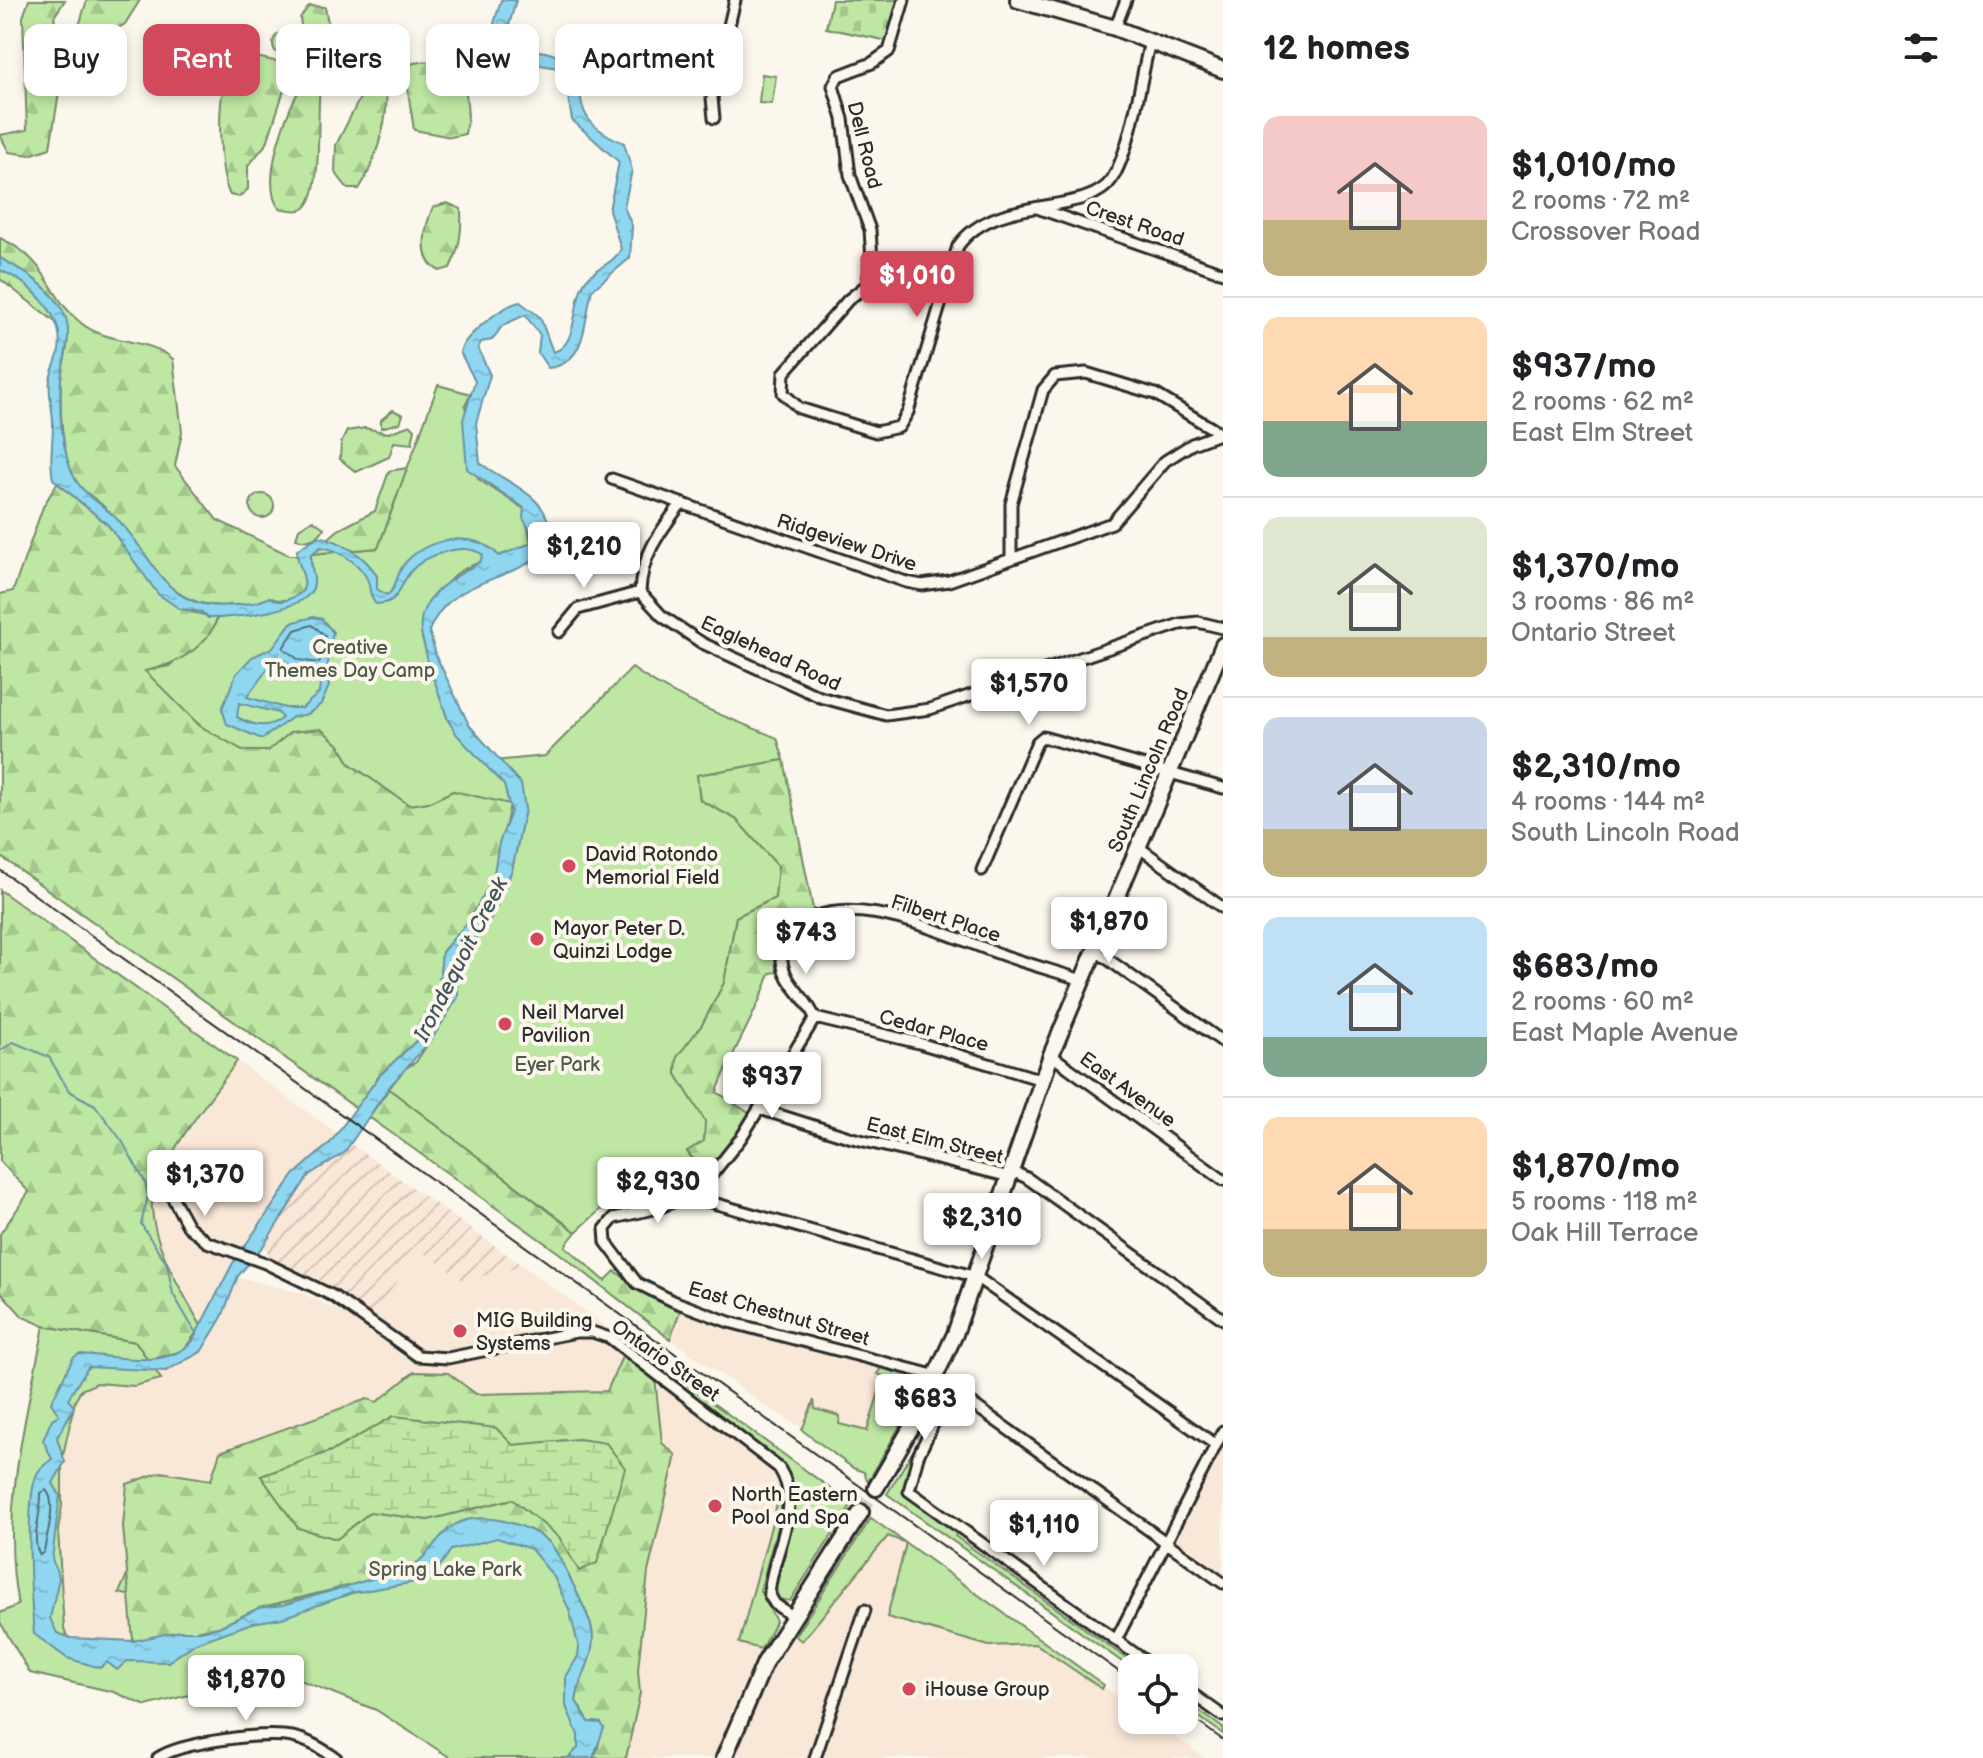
<!DOCTYPE html>
<meta charset="utf-8">
<style>
:root{--surface:#fff;--page:#f6f6f6;--text:#202124;--muted:#757577;--line:#e0e0e0;--accent:#d1495b}
body{margin:0;font-family:"Balsamiq Sans",sans-serif;background:var(--page);color:var(--text);height:100vh;display:flex;flex-direction:column;font-size:30px;white-space:nowrap}
*{box-sizing:border-box;margin:0}
p{font-size:26px;color:var(--muted)}
.icon{flex:none;width:44px;height:44px;fill:none;stroke:currentColor;stroke-width:2;stroke-linecap:round;stroke-linejoin:round}
.map{position:relative;flex:1;overflow:hidden}
.panel{display:flex;flex-direction:column;background:var(--surface);width:760px}
.panel>*{flex:none}
.hud{position:absolute;left:24px;top:24px;width:760px;height:72px;display:flex;gap:16px}
.controls{position:absolute;left:1118px;top:1654px;display:grid;gap:16px}
.controls a{display:grid;place-items:center;width:80px;height:80px;border-radius:16px;background:var(--surface);box-shadow:0 4px 12px #0003;font-size:40px}
.price{position:absolute;translate:-50% -68px;padding:0 18px;border-radius:8px;background:#fff;color:#222;font-size:26px;line-height:52px;filter:drop-shadow(0 2px 4px #0008)}
.price::after{content:'';position:absolute;left:50%;top:48px;width:24px;height:18px;margin-left:-12px;background:inherit;clip-path:polygon(0 0,100% 0,50% 100%)}
.price.current{background:var(--accent);color:#fff}
ul{padding:0;list-style:none}
li{display:flex;align-items:center;gap:24px;height:200px;padding:0 40px}
li+li{border-top:2px solid var(--line)}
li span{display:grid;place-items:center;flex:none;width:224px;height:160px;border-radius:16px;color:#555}
li>.icon{margin-inline-start:auto}
span .icon{width:96px;height:96px;fill:#fffc;stroke-width:1}
li b{font-size:34px}
h2{display:flex;justify-content:space-between;align-items:center;height:96px;padding:0 40px;font-size:34px}
.pill{padding:0 28px;border-radius:16px;background:var(--surface);box-shadow:0 4px 12px #0003;font-size:28px;line-height:72px}
.pill.current{background:var(--accent);color:#fff}
main{display:flex;flex:1;min-height:0}
.map>svg:first-child{display:block}
.built{fill:#f9e7d7}
.industrial{fill:url(#industrial-furrows)}
.green{fill:#bee7a3;stroke:#748967;stroke-width:2}
.forest{fill:url(#forest-firs);stroke:#748967;stroke-width:2;fill-rule:evenodd}
.wetland{fill:url(#wetland-marsh);stroke:#748967;stroke-width:2}
.cemetery{fill:url(#cemetery-stones);stroke:#748967;stroke-width:2}
.water{fill:url(#water-ripples);stroke:#6792a1;stroke-width:2;fill-rule:evenodd}
.lines{fill:none;stroke-linecap:round;stroke-linejoin:round}
.shore{stroke:#53707a;stroke-width:2}
.stream{stroke:#6792a1;stroke-width:2}
.secondary-tunnel{stroke:#d1cec5;stroke-width:14;stroke-dasharray:14 7;stroke-linecap:butt}
.street-casing{stroke:#2b2b2b;stroke-width:15}
.secondary-casing{stroke:#2b2b2b;stroke-width:20}
.primary-casing{stroke:#2b2b2b;stroke-width:20}
.street{stroke:#fbf7ec;stroke-width:9}
.secondary{stroke:#fbf7ec;stroke-width:14}
.primary{stroke:#fbf7ec;stroke-width:14}
.rail{stroke:#2b2b2b;stroke-width:2}
.poi-dot{fill:#d1495b;stroke:#fbf7ec;stroke-width:3}
.labels{text-anchor:middle;stroke-width:8;stroke-linejoin:round;paint-order:stroke}
.street-label{font-size:20px;fill:#2b2b2b;stroke:#fbf7ec}
.park-label{font-size:20px;fill:#505a49;stroke:#fbf7ec}
.poi-label{font-size:20px;fill:#2b2b2b;stroke:#fbf7ec;text-anchor:start}
.water-label{font-size:22px;font-style:italic;fill:#44565c;stroke:#fbf7ec}
</style>
<main>
<div class="map">
<svg width="1223" height="1758" viewBox="0 0 1223 1758">
<defs>
<pattern id="industrial-furrows" width="10" height="10" patternUnits="userSpaceOnUse" patternTransform="scale(2)"><rect width="10" height="10" fill="#f9e7d7"/><path d="M-1 1l2-2M0 10L10 0M9 11l2-2" fill="none" stroke="#d6c6b9"/></pattern>
<pattern id="forest-firs" width="22" height="20" patternUnits="userSpaceOnUse" patternTransform="scale(2)"><rect width="22" height="20" fill="#bee7a3"/><path d="M5 1l3.5 6h-7zM16 11l3.5 6h-7z" fill="#a3c68c"/></pattern>
<pattern id="wetland-marsh" width="20" height="14" patternUnits="userSpaceOnUse" patternTransform="scale(2)"><rect width="20" height="14" fill="#bee7a3"/><path d="M1 5h8M5 5V1M11 12h8M15 12V8" fill="none" stroke="#a3c68c"/></pattern>
<pattern id="cemetery-stones" width="16" height="16" patternUnits="userSpaceOnUse" patternTransform="scale(2)"><rect width="16" height="16" fill="#bee7a3"/><path d="M2 7V4a2 2 0 0 1 4 0v3zM10 15v-3a2 2 0 0 1 4 0v3z" fill="#a3c68c"/></pattern>
<pattern id="water-ripples" width="26" height="14" patternUnits="userSpaceOnUse" patternTransform="scale(2)"><rect width="26" height="14" fill="#8fd7f0"/><path d="M2 4q2-2 4 0t4 0M15 11q2-2 4 0t4 0" fill="none" stroke="#7cb9ce"/></pattern>
</defs>
<rect width="100%" height="100%" fill="#fbf7ec"/>
<filter id="ink" filterUnits="userSpaceOnUse"><feTurbulence type="fractalNoise" baseFrequency=".0125" numOctaves="2"/><feDisplacementMap in="SourceGraphic" scale="16" xChannelSelector="R" yChannelSelector="G"/><feConvolveMatrix kernelMatrix="1 2 1 2 8 2 1 2 1" color-interpolation-filters="sRGB"/></filter>
<g filter="url(#ink)">
<path class="built" d="M237,1061L338,1134L294,1175L233,1263L201,1326L160,1245L151,1206L163,1169Z
M420,1250L464,1281L523,1266L628,1342L607,1391L476,1394L448,1373L414,1372L377,1402L367,1400L220,1452L211,1480L161,1472L123,1526L133,1641L71,1638L57,1633L52,1559L61,1448L68,1399L83,1372L166,1371L186,1363L211,1338L237,1277L304,1294L367,1324Z
M680,1311L882,1367L879,1370L884,1376L867,1431L838,1424L840,1416L814,1409L815,1400L802,1428L766,1406L670,1339Z
M655,1378L770,1468L781,1490L739,1643L761,1649L735,1703L715,1758H626L640,1694L638,1671L648,1572L676,1455L662,1443Z
M1223,1441V1577L1174,1539Z
M888,1536L906,1543L887,1617L989,1646L1036,1644L1132,1705V1720H1152L1205,1758H734L761,1687L792,1634L802,1640Z"/>
<path class="industrial" d="M351,1144L523,1266L464,1281L420,1250L373,1316L272,1261L264,1245L288,1205L309,1175L334,1161Z"/>
<path class="green" d="M273 44a12 12 0 1 1 24 0a12 12 0 1 1-24 0Z
M762,74L776,76L772,104L759,103Z
M438,385L471,394L465,406L478,479L524,509L531,543C509,556 466,561 450,580C437,594 430,621 422,638L430,662L429,677L434,678L448,720L483,762L545,756L632,668C676,700 728,717 777,738L784,760L697,775L700,800L736,819L778,866L775,898L736,917L724,983L702,1025L677,1057L676,1074L706,1121L704,1141L687,1152L707,1176C681,1201 636,1215 601,1209L576,1232L389,1089L404,1069L416,1062L458,997L457,973L467,951L491,918L512,870L525,809L453,791L430,802L409,805L350,764L338,744L291,732C284,738 274,749 266,751C224,761 170,697 144,671L169,666L214,627L217,618L271,611L312,573L311,554L378,548Z
M393,410L403,415L400,423L381,428V420Z
M250 506a12 12 0 1 1 24 0a12 12 0 1 1-24 0Z
M313,520L324,528C319,538 307,544 296,538L299,529Z
M44,1326L136,1342L161,1379L134,1386L97,1383L81,1390L75,1401L62,1460V1506L58,1530L64,1629L71,1646L153,1650L136,1597L119,1593L131,1566L586,1417L589,1735L580,1758H451L376,1710L295,1678L236,1683L146,1706L114,1692L30,1673L0,1622V1613L18,1605C0,1511 26,1418 44,1326Z
M882,1367L922,1378L925,1382L868,1482L864,1472L853,1468L802,1430L814,1400L815,1409L840,1416L839,1424L867,1431L884,1376L877,1374Z
M670,1372L852,1504L790,1601L778,1599L776,1587C785,1545 807,1508 785,1466L679,1387Z
M919,1441L904,1487L907,1496L957,1532L955,1536L1140,1668L1132,1669L887,1494Z
M781,1490V1513L760,1591L776,1621L761,1649L739,1643Z
M871,1518L1104,1685L1102,1689L1036,1644L989,1646L887,1617L906,1543L888,1536L802,1641L795,1636Z
M1184,1700L1223,1728V1734L1184,1706Z"/>
<path class="forest" d="M29,0H65L54,17L56,28L69,36L78,29L87,0H140L125,24L78,52L63,68L50,148L30,155L9,152L0,135L27,130L23,17Z
M309,6L325,7C331,45 337,40 371,46C376,61 383,78 386,94C389,120 373,168 359,189H348L335,172L336,145L360,98L356,83L307,69L300,18Z
M251,56L284,63V90L267,143L248,166V189L239,197L230,195C219,175 217,106 225,83C229,72 242,63 251,56Z
M463,57L468,116L465,134L451,137L414,130L405,72L413,63Z
M305,82L317,84L320,89C316,113 324,197 303,209C296,213 286,209 279,208C259,184 287,104 305,82Z
M447,203L461,209C462,232 460,248 450,268L440,271C416,260 425,226 433,207Z
M0,238C52,262 45,294 81,323C108,345 148,337 173,359L182,432L175,466L217,520L289,555H297C299,563 306,572 307,581C308,598 281,605 270,597C257,604 249,603 235,605C168,613 147,557 110,513C89,488 77,498 67,458C61,434 60,404 61,379C62,363 70,348 67,331L0,279Z
M411,425L415,429L412,444L394,442L389,457L356,472L340,459L341,443L347,431L365,428L388,433Z
M407,468L378,548L311,554L338,530L375,511L389,471Z
M57,483L108,525L159,594L192,612L217,618C208,648 173,666 145,671L200,726L244,751H268L291,732L321,729L338,744L350,764L409,805L430,802L453,791L510,804L496,873L469,921L442,952L438,997L418,1025L416,1041L380,1075L356,1108L0,856V594L13,591L43,507Z
M784,760L814,914C790,927 771,942 779,972L770,973C757,1014 732,1050 717,1092L752,1115L707,1176L687,1151L704,1141L705,1121L676,1074L677,1057L702,1025L724,983L736,917L775,898L778,866L736,819L700,800L697,775Z
M0,890L237,1061C215,1093 150,1171 152,1208C154,1249 182,1290 201,1326L183,1351L148,1360L136,1342L44,1326L23,1317L0,1291V1234L29,1192L0,1161Z
M389,1089L576,1232L565,1246L605,1281L615,1271L651,1298L680,1311L670,1339L559,1253L369,1117Z
M624,1352L655,1378L662,1443L676,1455L648,1572L638,1670L640,1693L626,1758H593L598,1749L601,1723L589,1722L576,1701C579,1676 595,1657 592,1630C591,1619 556,1549 549,1542C536,1531 520,1527 504,1522L392,1575L259,1608L219,1627L133,1641L123,1526L127,1484L161,1472L211,1480L220,1452L367,1399L377,1402L414,1372L448,1373L476,1394L607,1391ZM394,1416L513,1445L579,1439L559,1537L513,1499L428,1520L370,1512L337,1539L298,1528L261,1476L334,1450Z"/>
<path class="wetland" d="M394,1416L496,1428L513,1445L579,1439L606,1443L625,1468L597,1563L579,1571L559,1537L512,1499L428,1520L370,1512L337,1539L298,1528L261,1476L334,1450Z"/>
<path class="cemetery" d="M832,0H897L888,41L826,28Z"/>
<path class="water" d="M501,0H516L507,33L509,46C526,52 547,48 562,59C599,89 556,114 624,143L632,170L624,207L632,226L630,258L592,290C584,318 588,364 548,368L538,353L540,335L525,315L503,325L492,340L481,342L478,348L490,375L476,423L480,463C509,485 552,495 550,539C532,585 453,569 429,631L436,656L469,725L521,784L525,809L512,870L491,918L467,951L457,973L458,997L432,1039L390,1086L344,1153L309,1175L264,1245L238,1276L222,1317L201,1352L166,1371L88,1367L68,1399L74,1407L57,1438L65,1462L53,1483L60,1495L52,1559L59,1578L50,1618L57,1633L71,1638L133,1641L179,1631H200L219,1627L259,1608L283,1605L412,1567C430,1555 438,1534 456,1524C481,1510 528,1524 549,1542C557,1549 590,1617 592,1630C597,1657 579,1676 576,1701L589,1722L601,1723L604,1728L593,1758H568L578,1748V1735L566,1706V1677L578,1656L579,1648L569,1609L554,1577L531,1549L497,1538L451,1550L435,1573L421,1581L352,1593L282,1618L252,1623L196,1643L168,1662L127,1661L117,1670L107,1662L100,1668L67,1658L34,1634C31,1602 24,1496 38,1472C41,1467 47,1463 52,1459L43,1440L52,1419L59,1415L51,1403L73,1358L79,1354C115,1355 163,1371 192,1342L233,1263L294,1175L330,1143L380,1075L416,1041L418,1025L438,997L442,952L469,921L493,879L499,843L511,812L504,785L457,735L448,720L434,679L429,677C430,661 424,648 421,632C417,595 454,578 480,562L483,555C464,541 425,555 411,571C398,586 401,604 376,604C367,595 372,585 365,575C356,561 337,549 321,547L311,554C309,565 315,573 314,584C312,612 230,618 208,618L202,612L180,609L158,594L108,525L53,479C49,459 53,444 53,424C53,409 48,394 50,380C51,370 58,360 59,350C65,314 29,282 0,270V258C23,270 53,288 64,313C74,335 63,357 61,379C59,404 61,434 67,458C77,496 95,496 120,522C158,562 165,613 235,605C249,603 257,604 270,597C277,602 280,602 289,599C319,589 296,570 297,550L318,536C340,540 367,557 377,576V589L387,595C397,589 396,573 405,563C427,537 476,529 499,556L531,543L532,535L523,518L524,508L467,469L463,420L475,381L460,352C464,336 503,305 520,302L540,317L553,352C577,347 573,306 582,287C590,268 612,267 621,249L609,210L619,162L572,120L565,77L558,68L510,60L494,49L493,27Z
M313,617L322,619L333,632L327,669L329,686L321,704L308,714L293,717L262,739L227,724L222,709L236,674L252,657L272,648L291,623ZM277,656L296,668L316,670L321,677L319,693L302,708H285L247,697ZM239,703L278,713L282,718C267,730 252,725 237,717Z"/>
<g class="lines">
<path class="shore" d="M312,625L325,635L324,650L319,663L299,660L283,648L295,630Z
M46,1490C58,1503 46,1535 44,1552L40,1555C30,1541 42,1511 41,1493Z"/>
<path class="stream" d="M0,1051L13,1042L49,1057L69,1091L95,1105L122,1141L145,1182L148,1196L141,1224L167,1264L173,1294L197,1335"/>
<path class="secondary-tunnel" d="M861,1512L876,1488"/>
<defs>
<path id="street" d="M1115,28L1126,0
M714,118L712,98L735,0
M1037,208L1223,273
M947,277L867,285L848,300L784,373L783,393L799,408L876,432L899,427L908,412L958,246C996,192 1087,218 1112,179C1131,149 1141,78 1150,41
M867,285L872,260L870,230L850,175L843,119L833,86L838,76L872,63L889,51L904,0
M612,479L906,582L922,585L949,581L1011,559V504L1043,390L1055,376L1086,373L1155,394L1223,435
M1011,559L1112,523L1165,461L1192,444L1219,434
M640,592L662,616L702,643L820,697L886,715L930,709L1180,624L1198,622L1223,628
M640,592C641,556 660,532 680,505
M559,632L578,609L640,592
M1137,846L1223,908
M982,870L1037,742L1043,737L1223,788
M1095,950L1223,1042
M815,1018L919,1043L1042,1080
M1051,1055L1223,1180
M760,1109L852,1138L1010,1177
M1012,1171L1027,1178L1223,1319
M169,1191L188,1226L207,1242L265,1263L333,1296L418,1356L448,1358L576,1332H592L610,1338L779,1468C805,1508 772,1551 769,1594L775,1604L792,1616
M692,1197L976,1277L1216,1445
M937,1376L729,1322L673,1301L637,1283L606,1242L605,1229L614,1218L658,1208L699,1191L741,1138L815,1018C807,997 784,984 782,961C781,950 785,941 792,933C837,881 948,936 1000,954C1027,964 1055,971 1082,980
M1116,1640L1223,1431
M1155,1668L909,1491L918,1456L946,1397L957,1393L1223,1583
M1184,1688L1223,1716
M158,1758C181,1742 264,1732 292,1737C308,1740 322,1749 336,1758
M815,1758L865,1610"/>
<path id="secondary" d="M876,1488L912,1426L955,1334L1051,1055L1223,645
M724,1758L765,1662L861,1512"/>
<path id="primary" d="M1018,0L1115,28L1223,70"/>
</defs>
<use href="#street" class="street-casing"/>
<use href="#secondary" class="secondary-casing"/>
<use href="#primary" class="primary-casing"/>
<use href="#street" class="street"/>
<use href="#secondary" class="secondary"/>
<use href="#primary" class="primary"/>
<path class="rail" d="M0,870L1132,1681
M1184,1712L1223,1740"/>
</g>
</g>
<g class="poi-dot">
<circle cx="569" cy="866" r="8"/>
<circle cx="537" cy="939" r="8"/>
<circle cx="505" cy="1024" r="8"/>
<circle cx="460" cy="1331" r="8"/>
<circle cx="715" cy="1506" r="8"/>
<circle cx="909" cy="1689" r="8"/>
</g>
<g class="labels">
<g class="street-label">
<text transform="translate(865 145) rotate(76)" y="7">Dell Road</text>
<text transform="translate(1135 223) rotate(19)" y="7">Crest Road</text>
<text transform="translate(847 542) rotate(18)" y="7">Ridgeview Drive</text>
<text transform="translate(771 653) rotate(25)" y="7">Eaglehead Road</text>
<text transform="translate(1148 770) rotate(-67)" y="7">South Lincoln Road</text>
<text transform="translate(946 918) rotate(18)" y="7">Filbert Place</text>
<text transform="translate(934 1030) rotate(15)" y="7">Cedar Place</text>
<text transform="translate(1128 1089) rotate(36)" y="7">East Avenue</text>
<text transform="translate(935 1140) rotate(14)" y="7">East Elm Street</text>
<text transform="translate(779 1313) rotate(16)" y="7">East Chestnut Street</text>
<text transform="translate(666 1360) rotate(35)" y="7">Ontario Street</text>
</g>
<g class="park-label">
<text x="350" y="654">Creative<tspan x="350" dy="23">Themes Day Camp</tspan></text>
<text x="557" y="1071">Eyer Park</text>
<text x="445" y="1576">Spring Lake Park</text>
</g>
<g class="poi-label">
<text x="585" y="861">David Rotondo<tspan x="585" dy="23">Memorial Field</tspan></text>
<text x="553" y="935">Mayor Peter D.<tspan x="553" dy="23">Quinzi Lodge</tspan></text>
<text x="521" y="1019">Neil Marvel<tspan x="521" dy="23">Pavilion</tspan></text>
<text x="476" y="1327">MIG Building<tspan x="476" dy="23">Systems</tspan></text>
<text x="731" y="1501">North Eastern<tspan x="731" dy="23">Pool and Spa</tspan></text>
<text x="925" y="1696">iHouse Group</text>
</g>
<g class="water-label">
<text transform="translate(460 959) rotate(-63)" y="8">Irondequoit Creek</text>
</g>
</g>
</svg>
<div class="controls">
<a><svg class="icon" aria-label="locate" viewBox="0 0 24 24"><circle cx="12" cy="12" r="6"/><path d="M12 2v4M12 18v4M2 12h4M18 12h4"/></svg></a>
</div>
<b class="price current" style="left:917px;top:319px">$1,010</b>
<b class="price" style="left:584px;top:590px">$1,210</b>
<b class="price" style="left:1029px;top:727px">$1,570</b>
<b class="price" style="left:1109px;top:965px">$1,870</b>
<b class="price" style="left:806px;top:976px">$743</b>
<b class="price" style="left:772px;top:1120px">$937</b>
<b class="price" style="left:205px;top:1218px">$1,370</b>
<b class="price" style="left:658px;top:1225px">$2,930</b>
<b class="price" style="left:982px;top:1261px">$2,310</b>
<b class="price" style="left:925px;top:1442px">$683</b>
<b class="price" style="left:1044px;top:1568px">$1,110</b>
<b class="price" style="left:246px;top:1723px">$1,870</b>
<div class="hud">
<a class="pill">Buy</a>
<a class="pill current">Rent</a>
<a class="pill">Filters</a>
<a class="pill">New</a>
<a class="pill">Apartment</a>
</div>
</div>
<section class="panel">
<h2>12 homes<svg class="icon" aria-label="filters" viewBox="0 0 24 24"><path d="M4 7h16M4 17h16"/><circle cx="9" cy="7" r="2"/><circle cx="15" cy="17" r="2"/></svg></h2>
<ul>
<li><span style="background:linear-gradient(#f6c9c9 65%,#c2b280 0)"><svg class="icon" aria-label="home" viewBox="0 0 24 24"><path d="M3 11l9-7 9 7M6 9v11h12V9"/></svg></span><div><b>$1,010/mo</b><p>2 rooms · 72 m²</p><p>Crossover Road</p></div></li>
<li><span style="background:linear-gradient(#ffd9b3 65%,#7fa58c 0)"><svg class="icon" aria-label="home" viewBox="0 0 24 24"><path d="M3 11l9-7 9 7M6 9v11h12V9"/></svg></span><div><b>$937/mo</b><p>2 rooms · 62 m²</p><p>East Elm Street</p></div></li>
<li><span style="background:linear-gradient(#dfe7d0 75%,#c2b280 0)"><svg class="icon" aria-label="home" viewBox="0 0 24 24"><path d="M3 11l9-7 9 7M6 9v11h12V9"/></svg></span><div><b>$1,370/mo</b><p>3 rooms · 86 m²</p><p>Ontario Street</p></div></li>
<li><span style="background:linear-gradient(#c9d6e8 70%,#c2b280 0)"><svg class="icon" aria-label="home" viewBox="0 0 24 24"><path d="M3 11l9-7 9 7M6 9v11h12V9"/></svg></span><div><b>$2,310/mo</b><p>4 rooms · 144 m²</p><p>South Lincoln Road</p></div></li>
<li><span style="background:linear-gradient(#bfe0f5 75%,#7fa58c 0)"><svg class="icon" aria-label="home" viewBox="0 0 24 24"><path d="M3 11l9-7 9 7M6 9v11h12V9"/></svg></span><div><b>$683/mo</b><p>2 rooms · 60 m²</p><p>East Maple Avenue</p></div></li>
<li><span style="background:linear-gradient(#ffd9b3 70%,#c2b280 0)"><svg class="icon" aria-label="home" viewBox="0 0 24 24"><path d="M3 11l9-7 9 7M6 9v11h12V9"/></svg></span><div><b>$1,870/mo</b><p>5 rooms · 118 m²</p><p>Oak Hill Terrace</p></div></li>
</ul>
</section>
</main>
